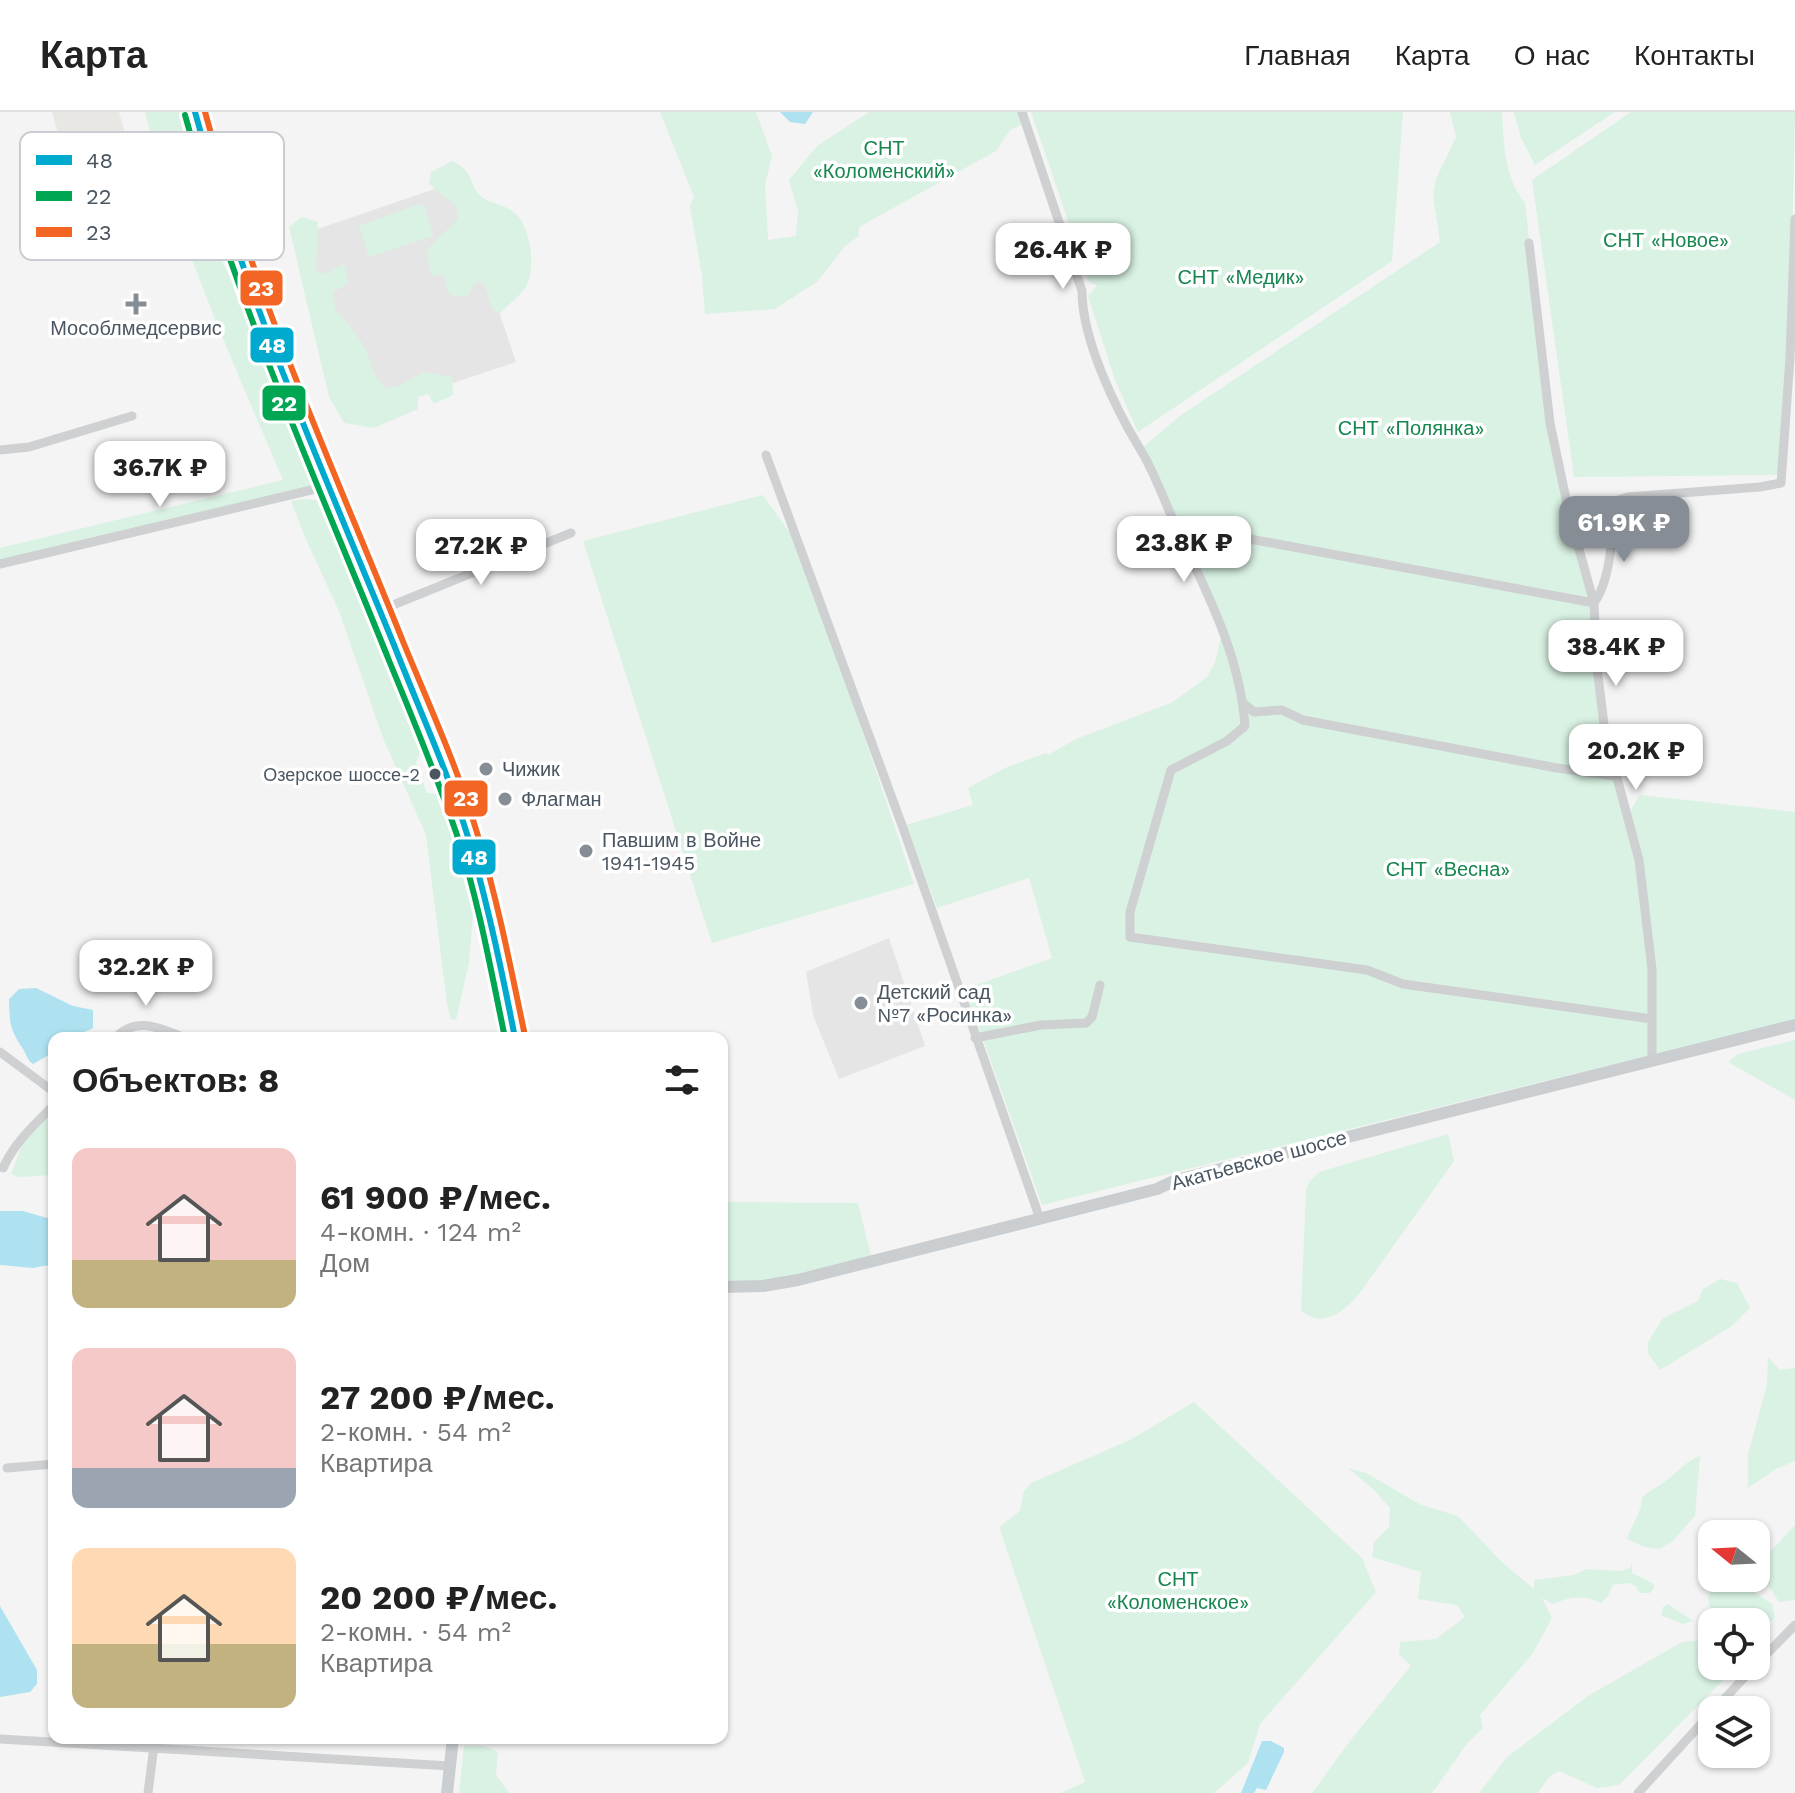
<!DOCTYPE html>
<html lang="ru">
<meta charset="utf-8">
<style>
:root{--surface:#fff;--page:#f6f6f6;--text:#222;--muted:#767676;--line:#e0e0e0;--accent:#868d94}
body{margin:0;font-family:"Work Sans",sans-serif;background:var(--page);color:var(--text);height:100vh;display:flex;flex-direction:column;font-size:30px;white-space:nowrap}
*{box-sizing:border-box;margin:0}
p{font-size:26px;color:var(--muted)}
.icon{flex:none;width:44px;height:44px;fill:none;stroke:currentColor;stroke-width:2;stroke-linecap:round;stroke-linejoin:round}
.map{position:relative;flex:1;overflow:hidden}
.side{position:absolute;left:48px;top:920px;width:680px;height:712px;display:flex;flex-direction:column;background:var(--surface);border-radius:16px;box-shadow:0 2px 6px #0004}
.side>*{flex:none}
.needle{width:52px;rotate:288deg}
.tools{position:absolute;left:1698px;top:1408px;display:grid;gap:16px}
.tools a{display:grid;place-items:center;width:72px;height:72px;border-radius:16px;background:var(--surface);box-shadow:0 2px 6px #0004;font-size:40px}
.price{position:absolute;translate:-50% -68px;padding:0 18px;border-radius:16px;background:#fff;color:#222;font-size:26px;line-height:52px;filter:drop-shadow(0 2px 4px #0008)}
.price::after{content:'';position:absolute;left:50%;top:48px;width:24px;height:18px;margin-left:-12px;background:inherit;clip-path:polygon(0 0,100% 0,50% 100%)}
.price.current{background:var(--accent);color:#fff}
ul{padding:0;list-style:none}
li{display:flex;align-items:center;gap:24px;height:200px;padding:0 24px}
li span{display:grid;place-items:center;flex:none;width:224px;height:160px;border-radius:16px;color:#555}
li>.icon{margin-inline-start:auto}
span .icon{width:96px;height:96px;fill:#fffc;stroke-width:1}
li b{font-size:34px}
h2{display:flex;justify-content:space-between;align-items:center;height:96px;padding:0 24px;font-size:34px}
header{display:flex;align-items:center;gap:48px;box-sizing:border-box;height:112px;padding:0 40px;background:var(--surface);border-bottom:2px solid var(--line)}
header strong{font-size:38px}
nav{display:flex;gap:44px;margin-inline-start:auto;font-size:28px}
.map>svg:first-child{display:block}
.commercial{fill:#e8e7e3}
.education{fill:#e6e5e6}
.green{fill:#d9f2e3}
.water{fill:#aee2f0}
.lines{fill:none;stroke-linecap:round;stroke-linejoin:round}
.minor{stroke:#ced0d2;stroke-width:9}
.major{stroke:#caced1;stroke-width:12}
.bus-1-casing{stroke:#fff;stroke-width:12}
.bus-2-casing{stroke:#fff;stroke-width:12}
.bus-3-casing{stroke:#fff;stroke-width:12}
.bus-1{stroke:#00a9ce;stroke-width:6}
.bus-2{stroke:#00a651;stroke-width:6}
.bus-3{stroke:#f26522;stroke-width:6}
.poi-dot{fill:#868d94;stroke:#fff;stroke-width:3}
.bus-dot{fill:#4a5661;stroke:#fff;stroke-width:3}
.labels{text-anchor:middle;stroke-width:7;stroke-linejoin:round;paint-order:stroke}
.bus-label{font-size:18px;fill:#4a5661;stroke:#fff;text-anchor:end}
.park-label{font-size:20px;fill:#17864f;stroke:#fff}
.poi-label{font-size:20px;fill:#4a5661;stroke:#fff;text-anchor:start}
.street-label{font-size:20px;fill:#4a5661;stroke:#fff}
.key{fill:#fff;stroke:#c9ccd0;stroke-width:2}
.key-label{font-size:22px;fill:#4a5661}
.line-badge{stroke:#fff;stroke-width:3}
.badge-label{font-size:22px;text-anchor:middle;font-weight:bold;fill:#fff}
</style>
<header>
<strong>Карта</strong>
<nav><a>Главная</a><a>Карта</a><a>О нас</a><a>Контакты</a></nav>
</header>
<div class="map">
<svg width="1795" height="1681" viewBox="0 0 1795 1681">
<rect width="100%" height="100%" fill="#f4f4f4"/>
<path class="commercial" d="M52,0H119L136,62L74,79Z"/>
<path class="education" d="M455,70L516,250L364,301L303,122Z
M889,826L925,934L839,967L813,903L806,860Z"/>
<path class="green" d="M145,0H183L204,85L222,131L221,148L233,170L315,374L0,450V436L283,368C232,248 177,126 145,0Z
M660,0H756L772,44L765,73L768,128L796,124L798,99L789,68L817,34L869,0H1018L1023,12L1010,18L996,39L859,115V124L845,134L818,169L775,197L705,202L702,164L690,94L694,85Z
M1031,0H1403L1392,149L1138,320L1115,268L1088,184L1097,174L1089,170Z
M1450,0H1502C1504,33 1504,65 1525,91L1550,311L1594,491L1605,621L1627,704L1640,683L1795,700V907L1042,1093L965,877L1052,846L1029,766L937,796L906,713L973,693L968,676L1005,656L1046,641L1048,643L1076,627L1173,590L1207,565L1215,550L1223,517L1141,337L1181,303L1440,130L1433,83L1436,67L1456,25Z
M1514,0H1615L1535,53L1521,26Z
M1631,0H1795L1790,216L1779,363L1574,365L1532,68Z
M452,49C475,59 469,76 483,86C493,92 509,94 517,103C531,118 536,157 526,175C521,183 507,193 500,202L493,198L483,170L474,172L469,183L457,185L448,181L444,164L431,163L427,140C436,124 447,120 458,107L456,94L429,72L431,60Z
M419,92L425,95L433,124L369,145L359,114Z
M302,105L318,110L316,158L325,162L344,152L349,171L333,180L335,198C346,209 356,220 364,235C374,252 370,260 385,276L398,274L424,260L452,265L453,283L434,292L428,282L418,285V297L374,316L344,311L329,285L289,115Z
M763,383L790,421L841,556L914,772L712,831L583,429Z
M307,387L322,389L385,542L421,639L416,651L427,681L439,682L473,801L469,851L456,908L451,907L447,892L426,723L383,626L339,499L304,423L291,389Z
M1795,928V988L1728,950L1738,942Z
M54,999V1063L19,1065L11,1062L24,1028Z
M1448,1022L1454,1049L1359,1182C1345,1199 1321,1218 1301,1198L1306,1078L1309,1070L1319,1060Z
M722,1090L858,1091L871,1144C828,1155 766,1178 722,1168Z
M1720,1167L1737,1171L1750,1196L1732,1214L1660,1258L1648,1241V1230L1663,1206L1698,1189L1703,1177Z
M1768,1245L1780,1258L1795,1256V1349L1776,1357L1748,1376V1342L1767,1273Z
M1194,1290L1362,1446L1376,1480L1260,1612L1248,1651L1214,1681H1061L1085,1670L999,1415L1020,1399L1024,1379L1031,1371L1130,1328Z
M1700,1344L1695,1404L1672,1430L1659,1437L1644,1435L1627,1427C1631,1413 1642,1400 1642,1386C1650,1377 1659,1375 1668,1367C1679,1359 1687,1348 1700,1344Z
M1348,1356L1366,1361L1421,1393L1458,1404L1503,1451L1534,1477V1468L1574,1463L1587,1457L1620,1459L1630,1456L1632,1451V1461L1654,1472V1476L1650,1481H1639L1637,1475L1629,1471L1613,1473L1608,1484L1601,1491C1584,1483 1570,1484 1553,1492L1542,1486L1552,1506L1533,1541L1480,1603L1483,1616L1466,1633L1432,1681H1312L1353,1625L1411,1554L1399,1542L1400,1530L1436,1527L1465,1505L1457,1493L1418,1487L1421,1460L1372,1445L1374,1430L1389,1415L1390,1396L1374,1378Z
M1795,1413V1488L1779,1490L1756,1455Z
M1726,1470L1747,1475L1772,1492L1775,1506L1770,1510L1749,1504L1726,1503L1710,1496L1708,1486L1712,1475Z
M1668,1492L1693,1509L1683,1512L1661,1503L1663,1495Z
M1712,1527V1554H1737L1619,1673L1597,1676L1559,1659L1550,1664L1538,1681H1479L1507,1645L1588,1584L1682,1530Z
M464,1634H484L498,1640L496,1663L509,1681H459Z"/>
<path class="water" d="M780,0H813L805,12L790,10Z
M36,876L73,894L93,898V916L71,926H54V940L33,952C27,948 27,943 23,937C9,916 10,912 9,887L19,877Z
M0,1099H23L54,1108V1152L33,1156L0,1153Z
M0,1494L37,1558V1572L30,1580L0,1585Z
M1262,1629H1271L1284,1636V1640L1266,1678L1257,1676L1254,1681H1241Z"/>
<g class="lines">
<path class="minor" d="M1022,0L1082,179C1082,227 1115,296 1140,337C1155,361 1164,389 1176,414C1206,479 1240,542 1245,614L1227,629L1171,658L1130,800V825L1367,858L1403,872L1652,907
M1529,131L1550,311L1569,401L1594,491L1597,555L1605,621L1639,748L1652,857V943
M0,338L29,335L132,304
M766,343L903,716L1040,1107
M1175,413L1594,491
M0,452L328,374
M1594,491C1604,477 1609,453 1611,435C1613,420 1609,404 1615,389L1628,385L1760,375L1781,371L1790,246L1795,107
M378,499L571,421
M1243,591L1254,600L1282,598L1303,608L1557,656L1615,664
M115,926C137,903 161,917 186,926
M975,926L1041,913L1086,911L1092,905L1100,873
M0,940L54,980
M3,1056C15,1030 34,1013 54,993
M7,1356L54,1352
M1756,1553L1795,1513
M1714,1598L1755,1554
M0,1627L450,1654
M148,1681L154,1634
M1638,1681L1712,1600"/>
<path class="major" d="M195,0L210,56L251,178L434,633L468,725L497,836L515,926
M722,1175L763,1174L798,1168L1157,1077L1176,1068L1795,913
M447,1681L453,1626"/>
<defs>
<path id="bus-1" d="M195,0C244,183 323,358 394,533C419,597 448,660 468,725C488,791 502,859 515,926"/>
<path id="bus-2" d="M185,3C236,191 318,371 390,551C414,609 438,667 458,726C479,791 491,859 505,926"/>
<path id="bus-3" d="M205,0C254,183 334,357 404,532C430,595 459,659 478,724C498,790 511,857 525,924"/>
</defs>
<use href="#bus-1" class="bus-1-casing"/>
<use href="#bus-2" class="bus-2-casing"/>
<use href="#bus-3" class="bus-3-casing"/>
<use href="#bus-1" class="bus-1"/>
<use href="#bus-2" class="bus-2"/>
<use href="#bus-3" class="bus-3"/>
</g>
<g class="poi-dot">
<path d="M132 180h8v8h8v8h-8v8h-8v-8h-8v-8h8z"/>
<circle cx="486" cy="657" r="8"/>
<circle cx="505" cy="687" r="8"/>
<circle cx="586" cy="739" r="8"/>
<circle cx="861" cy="891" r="8"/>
</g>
<circle class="bus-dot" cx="435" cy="662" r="7"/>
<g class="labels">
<g class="bus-label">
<text x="420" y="669">Озерское шоссе-2</text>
</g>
<g class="park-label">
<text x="884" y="43">СНТ<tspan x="884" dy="23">«Коломенский»</tspan></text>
<text x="1666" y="135">СНТ «Новое»</text>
<text x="1241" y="172">СНТ «Медик»</text>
<text x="1411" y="323">СНТ «Полянка»</text>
<text x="1448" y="764">СНТ «Весна»</text>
<text x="1178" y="1474">СНТ<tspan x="1178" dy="23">«Коломенское»</tspan></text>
</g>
<g class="poi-label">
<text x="136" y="223" text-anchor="middle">Мособлмедсервис</text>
<text x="502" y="664">Чижик</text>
<text x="521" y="694">Флагман</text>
<text x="602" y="735">Павшим в Войне<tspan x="602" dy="23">1941-1945</tspan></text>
<text x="877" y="887">Детский сад<tspan x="877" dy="23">№7 «Росинка»</tspan></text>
</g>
<g class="street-label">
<text transform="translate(1259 1048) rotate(-15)" y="7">Акатьевское шоссе</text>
</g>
</g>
<rect x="20" y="20" width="264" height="128" rx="12" class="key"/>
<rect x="36" y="43" width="36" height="10" fill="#00a9ce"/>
<rect x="36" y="79" width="36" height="10" fill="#00a651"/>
<rect x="36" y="115" width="36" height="10" fill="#f26522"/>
<g class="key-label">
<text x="86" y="56">48</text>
<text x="86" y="92">22</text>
<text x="86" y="128">23</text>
</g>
<g class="line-badge">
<rect x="239" y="157" width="45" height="38" rx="8" fill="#f26522"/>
<rect x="249" y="214" width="46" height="38" rx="8" fill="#00a9ce"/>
<rect x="261" y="272" width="46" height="38" rx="8" fill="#00a651"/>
<rect x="443" y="667" width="46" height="39" rx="8" fill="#f26522"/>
<rect x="451" y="726" width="46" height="38" rx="8" fill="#00a9ce"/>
</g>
<g class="badge-label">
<text x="261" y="184">23</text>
<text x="272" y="241">48</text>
<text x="284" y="299">22</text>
<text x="466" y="694">23</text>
<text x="474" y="753">48</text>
</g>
</svg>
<div class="tools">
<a><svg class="needle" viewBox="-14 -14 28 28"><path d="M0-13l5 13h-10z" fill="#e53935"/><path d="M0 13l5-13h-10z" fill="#767676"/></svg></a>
<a><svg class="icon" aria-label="locate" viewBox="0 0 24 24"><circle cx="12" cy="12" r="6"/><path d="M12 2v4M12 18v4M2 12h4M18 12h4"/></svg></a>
<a><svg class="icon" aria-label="layers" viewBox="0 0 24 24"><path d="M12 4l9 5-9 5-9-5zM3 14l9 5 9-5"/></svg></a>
</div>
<b class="price" style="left:1063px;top:179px">26.4K ₽</b>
<b class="price" style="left:160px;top:397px">36.7K ₽</b>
<b class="price current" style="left:1624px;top:452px">61.9K ₽</b>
<b class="price" style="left:1184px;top:472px">23.8K ₽</b>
<b class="price" style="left:481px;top:475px">27.2K ₽</b>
<b class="price" style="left:1616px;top:576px">38.4K ₽</b>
<b class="price" style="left:1636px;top:680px">20.2K ₽</b>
<b class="price" style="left:146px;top:896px">32.2K ₽</b>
<section class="side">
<h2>Объектов: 8<svg class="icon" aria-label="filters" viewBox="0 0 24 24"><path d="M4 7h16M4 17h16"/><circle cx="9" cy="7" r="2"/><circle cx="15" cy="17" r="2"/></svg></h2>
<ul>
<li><span style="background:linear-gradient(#f6c9c9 70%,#c2b280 0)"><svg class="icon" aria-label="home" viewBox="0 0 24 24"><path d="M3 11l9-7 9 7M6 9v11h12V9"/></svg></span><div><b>61 900 ₽/мес.</b><p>4-комн. · 124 m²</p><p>Дом</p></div></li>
<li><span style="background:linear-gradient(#f6c9c9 75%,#9aa5b1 0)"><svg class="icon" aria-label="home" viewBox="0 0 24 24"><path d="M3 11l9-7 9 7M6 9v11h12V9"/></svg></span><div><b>27 200 ₽/мес.</b><p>2-комн. · 54 m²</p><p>Квартира</p></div></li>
<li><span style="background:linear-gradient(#ffd9b3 60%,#c2b280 0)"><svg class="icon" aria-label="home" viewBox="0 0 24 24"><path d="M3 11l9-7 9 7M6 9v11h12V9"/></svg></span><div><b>20 200 ₽/мес.</b><p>2-комн. · 54 m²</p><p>Квартира</p></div></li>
</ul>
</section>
</div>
